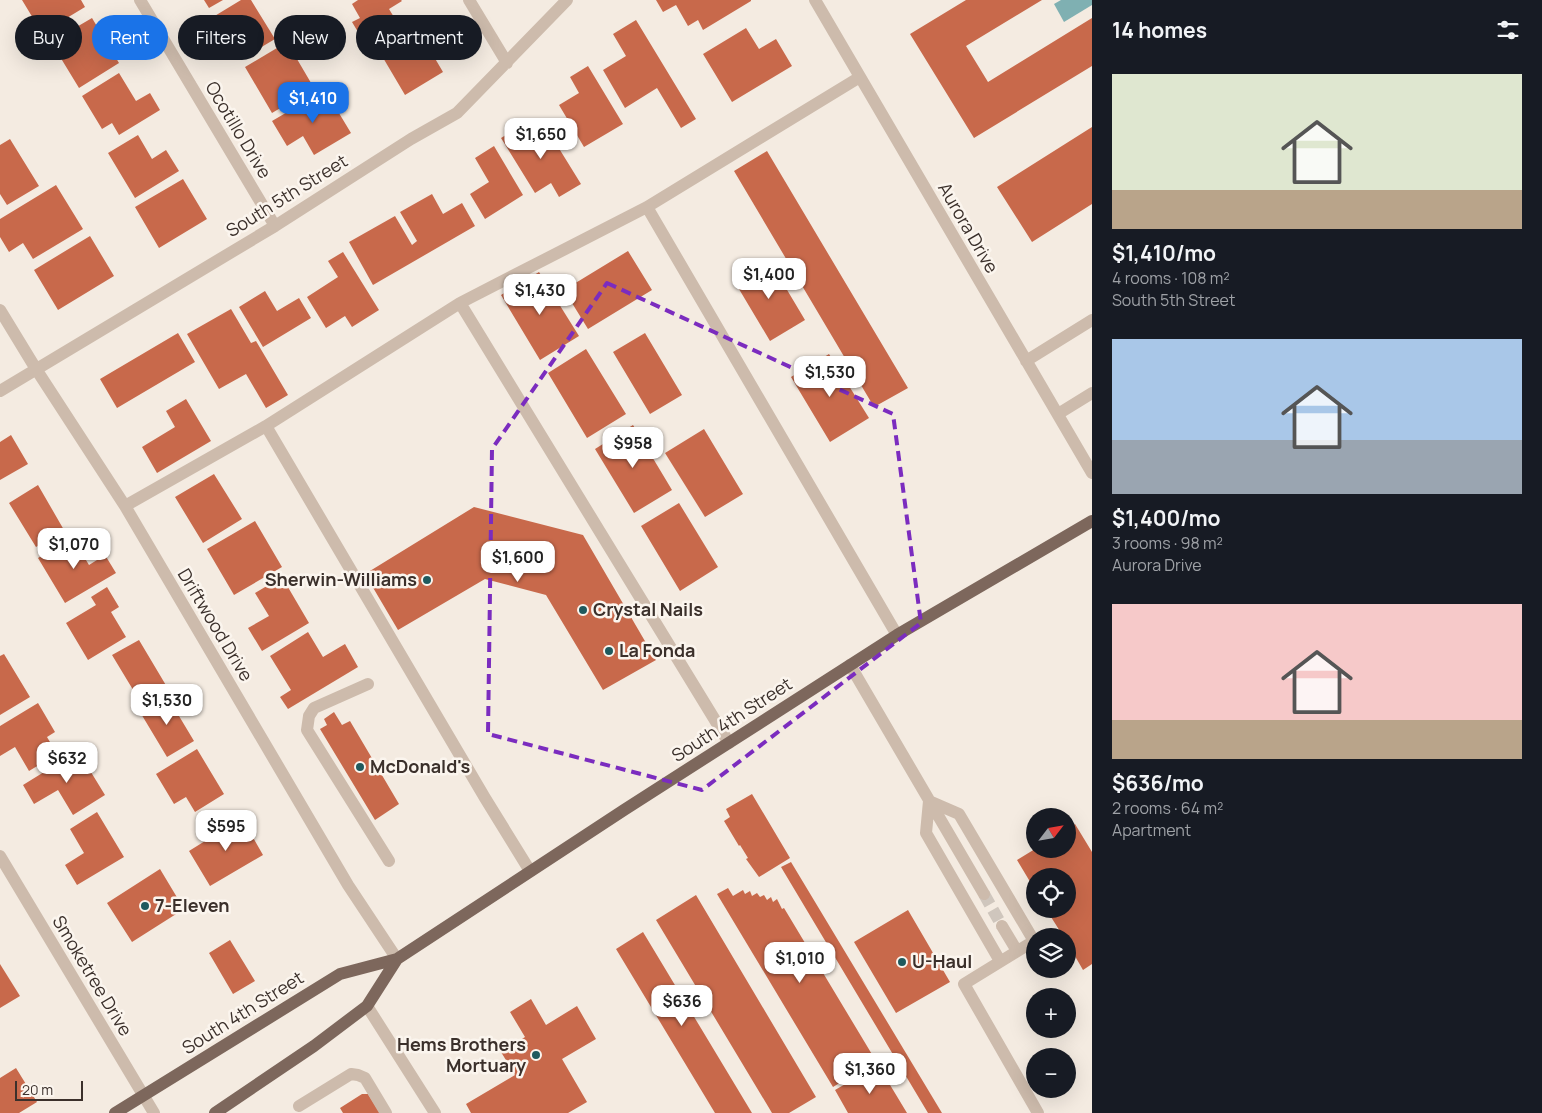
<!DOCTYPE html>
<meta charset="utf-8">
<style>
:root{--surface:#171b24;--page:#242831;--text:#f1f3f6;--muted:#9ea1a6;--accent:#1a73e8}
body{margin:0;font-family:Manrope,sans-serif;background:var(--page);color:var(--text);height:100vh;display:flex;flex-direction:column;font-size:19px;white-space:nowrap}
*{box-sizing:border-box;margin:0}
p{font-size:16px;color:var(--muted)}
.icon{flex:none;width:28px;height:28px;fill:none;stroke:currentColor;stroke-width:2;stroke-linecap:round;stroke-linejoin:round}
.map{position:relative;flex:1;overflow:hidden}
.drawer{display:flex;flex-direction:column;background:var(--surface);width:450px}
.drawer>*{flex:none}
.hud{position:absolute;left:15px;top:15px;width:475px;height:45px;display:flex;gap:10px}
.needle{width:32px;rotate:59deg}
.fabs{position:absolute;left:1026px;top:808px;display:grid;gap:10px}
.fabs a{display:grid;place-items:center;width:50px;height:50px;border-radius:50%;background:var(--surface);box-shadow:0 5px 20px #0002;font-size:25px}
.scale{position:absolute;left:15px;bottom:12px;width:68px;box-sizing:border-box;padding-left:5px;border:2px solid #3b302b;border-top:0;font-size:14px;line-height:18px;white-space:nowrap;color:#3b302b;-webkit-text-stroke:4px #fbf5ee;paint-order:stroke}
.price{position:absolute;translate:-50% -42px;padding:0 11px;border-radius:10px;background:#fff;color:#222;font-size:16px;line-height:32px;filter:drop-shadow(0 1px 2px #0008)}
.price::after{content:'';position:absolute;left:50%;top:30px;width:15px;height:11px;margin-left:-8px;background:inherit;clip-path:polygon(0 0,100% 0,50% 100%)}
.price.selected{background:var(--accent);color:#fff}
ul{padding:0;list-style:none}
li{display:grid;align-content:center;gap:10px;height:265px;padding:0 20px}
li span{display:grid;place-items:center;height:155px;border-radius:0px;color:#555}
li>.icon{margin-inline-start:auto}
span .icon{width:90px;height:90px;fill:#fffc;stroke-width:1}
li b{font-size:21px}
h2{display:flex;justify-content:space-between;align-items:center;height:60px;padding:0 20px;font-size:21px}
.pill{padding:0 18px;border-radius:22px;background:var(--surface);box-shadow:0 5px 20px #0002;font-size:18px;line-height:45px}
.pill.selected{background:var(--accent);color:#fff}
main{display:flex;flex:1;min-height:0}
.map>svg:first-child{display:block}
.water{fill:#7fb0b2}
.building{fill:#c8694b}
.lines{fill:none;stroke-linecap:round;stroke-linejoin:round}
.minor-tunnel{stroke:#cfc6bd;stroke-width:12;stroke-dasharray:12 6;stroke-linecap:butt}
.minor{stroke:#cdbbac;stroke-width:12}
.major{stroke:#7d675c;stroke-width:12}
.marked{fill:none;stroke:#7b2cbf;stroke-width:4;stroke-dasharray:10 6;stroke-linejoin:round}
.poi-dot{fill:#1f5a5e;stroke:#fbf5ee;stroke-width:2}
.labels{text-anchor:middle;stroke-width:5;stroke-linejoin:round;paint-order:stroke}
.street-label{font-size:18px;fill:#3b302b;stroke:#fbf5ee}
.poi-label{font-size:18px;font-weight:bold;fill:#3b302b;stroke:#fbf5ee;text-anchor:start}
</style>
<main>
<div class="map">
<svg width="1092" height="1113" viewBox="0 0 1092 1113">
<rect width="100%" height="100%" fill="#f4ebe1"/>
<path class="water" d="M1061,0H1092V5L1064,22L1054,4Z"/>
<path class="building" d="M22,0H81L85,7L42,33Z
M204,0H223L209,8Z
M241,0H251L275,39L240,60L213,17Z
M358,0H401L402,1L389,9L403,32L370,52L352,22L360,18L352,4Z
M656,0H751V1L703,30L698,20L688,26L676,5L663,12Z
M966,0H1042L966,46L988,82L1092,18V66L974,138L910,34Z
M92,18L119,63L79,88L51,42Z
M636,20L696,119L681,128L657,88L625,108L603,70L626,56L613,34Z
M746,28L759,49L776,39L792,66L732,102L703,54Z
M420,33L443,72L405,95L382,56Z
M287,42L314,88L272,113L245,67Z
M588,66L623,124L584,147L559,105L579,93L570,77Z
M119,73L136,101L150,93L160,110L119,135L112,123L102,129L82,96Z
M325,90L351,133L314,155L303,136L287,146L272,121Z
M526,123L535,137L547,129L581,184L559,197L551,183L535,193L501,138Z
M1092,127V204L1032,242L997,187Z
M138,135L152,159L166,150L179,171L135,198L108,153Z
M10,139L39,186L7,205L0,194V145Z
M494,146L523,195L485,219L470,194L489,182L475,158Z
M767,151L908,388L874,407L734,171Z
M183,179L207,219L159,248L135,207Z
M56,185L83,229L33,259L23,243L9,252L0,237V219Z
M432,194L443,214L462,203L475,226L373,285L349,242L395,216L412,245L417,241L400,212Z
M90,236L114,276L58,310L34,270Z
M628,251L652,290L588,329L564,290Z
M343,252L379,310L352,327L345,316L326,328L307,297L338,277L328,261Z
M768,258L805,320L770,341L733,279Z
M539,272L579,336L540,360L501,295Z
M265,291L277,311L299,298L311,318L263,347L239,307Z
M231,309L251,343L256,341L288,395L266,408L246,374L219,389L187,334Z
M178,333L195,362L117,408L100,379Z
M645,333L682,395L650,414L613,352Z
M586,349L626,414L587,438L548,373Z
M829,354L869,418L830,442L791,377Z
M186,399L211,441L157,473L142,447L175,427L166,411Z
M633,425L672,490L634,513L595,449Z
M704,429L743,494L705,517L665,453Z
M11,435L28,464L0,480V442Z
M214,474L242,519L203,543L175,497Z
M38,485L64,530L36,547L9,503Z
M679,503L718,567L680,591L641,526Z
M474,507L583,535L656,660L603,690L546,595L485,579L398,630L365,574Z
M255,521L282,567L234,595L207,549Z
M72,537L89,565L105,555L116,573L65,603L38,558Z
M282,577L309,623L262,651L248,628L269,616L255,593Z
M107,587L119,607L111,612L126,637L88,660L66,623L96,605L91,597Z
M308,632L323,657L345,644L358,667L288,709L280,697L291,690L270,656Z
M139,640L167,687L141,703L112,655Z
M4,654L30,697L0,715V656Z
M167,696L194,741L167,757L140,712Z
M38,703L55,732L47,737L57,754L29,771L15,747L0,756V726Z
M334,712L342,725L350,721L399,804L375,820L320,729L327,725L324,719Z
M197,749L224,794L195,812L186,797L174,804L156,774Z
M78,751L105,795L73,815L58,790L34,804L23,785Z
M752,794L790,858L759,877L746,859L748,858L740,845L739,846L724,821L730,817L726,809Z
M97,812L124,857L77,885L65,865L84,853L70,829Z
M242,818L263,855L210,886L189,851Z
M1075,824L1092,852V964L1083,970L1068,944V936H1063L1046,909H1068V876H1035V890L1017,860L1035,849H1068V829Z
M791,862L942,1113H928L781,867Z
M160,869L184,909L132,942L107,903Z
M728,888L733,896L743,890L745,894L750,891L752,896L757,893L760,897L764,895L767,900L771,897L773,902L777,899L782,909L784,908L876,1061L833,1087L717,894Z
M696,895L816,1097L789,1113H772L656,920Z
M908,910L950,982L896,1013L854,942Z
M643,932L752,1113H715L616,949Z
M230,940L255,981L233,994L209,953Z
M0,964L20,996L0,1008Z
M531,999L546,1025L577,1006L596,1039L562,1059L587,1102L568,1113H471L466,1104L515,1075L501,1052L525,1037L510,1012Z
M878,1065L907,1113H848L835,1090Z
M16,1068L37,1102L19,1113H0V1078Z
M362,1094H368L380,1113H343L340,1108Z"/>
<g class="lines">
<path class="minor-tunnel" d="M984,894L1002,926"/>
<path class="minor" d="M140,0L275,226
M469,0L507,63
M815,0L1092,473
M647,207L897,635
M460,303L729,743
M0,310L36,369L125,506L348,885L397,959
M1026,361L1092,320
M0,391L275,226L411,139L457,113L567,0
M1058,414L1092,393
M266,426L460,303L647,207L860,77
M125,506L266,426L485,798L530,871
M850,665L984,894
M368,684L314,708L309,716L307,730L389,861
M929,801L959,814L1034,941L964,984L1038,1113
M929,801L926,833L1000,961
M0,856L154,1113
M1002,926L1017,951
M367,1006L435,1113
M299,1106L351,1074L358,1075L365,1078L386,1113"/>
<path class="major" d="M115,1113L340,974L397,959L624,810L897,635L1092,521
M215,1113L314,1046L367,1006L397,959"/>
</g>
<path class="marked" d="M607,283L893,414L921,623L702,790L488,734L492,449Z"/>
<g class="poi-dot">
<circle cx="427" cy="580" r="5"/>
<circle cx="583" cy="610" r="5"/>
<circle cx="609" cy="651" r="5"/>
<circle cx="360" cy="767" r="5"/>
<circle cx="145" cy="906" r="5"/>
<circle cx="902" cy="962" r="5"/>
<circle cx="536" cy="1055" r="5"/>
</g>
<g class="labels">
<g class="street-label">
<text transform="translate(238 130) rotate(59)" y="6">Ocotillo Drive</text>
<text transform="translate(287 196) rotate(-32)" y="6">South 5th Street</text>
<text transform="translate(968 228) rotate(60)" y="6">Aurora Drive</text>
<text transform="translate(215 625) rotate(59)" y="6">Driftwood Drive</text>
<text transform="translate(732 720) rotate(-33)" y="6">South 4th Street</text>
<text transform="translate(92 976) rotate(59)" y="6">Smoketree Drive</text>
<text transform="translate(243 1013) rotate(-32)" y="6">South 4th Street</text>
</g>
<g class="poi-label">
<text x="417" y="586" text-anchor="end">Sherwin-Williams</text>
<text x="593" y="616">Crystal Nails</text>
<text x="619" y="657">La Fonda</text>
<text x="370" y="773">McDonald's</text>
<text x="155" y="912">7-Eleven</text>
<text x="912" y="968">U-Haul</text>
<text x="526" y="1051" text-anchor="end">Hems Brothers<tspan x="526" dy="21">Mortuary</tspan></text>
</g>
</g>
</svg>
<div class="fabs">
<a><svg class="needle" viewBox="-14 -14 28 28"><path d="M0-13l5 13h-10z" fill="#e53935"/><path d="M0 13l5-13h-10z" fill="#9ea1a6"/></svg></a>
<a><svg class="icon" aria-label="locate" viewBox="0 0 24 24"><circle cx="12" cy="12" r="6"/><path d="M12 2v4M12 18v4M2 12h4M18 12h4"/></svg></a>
<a><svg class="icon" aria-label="layers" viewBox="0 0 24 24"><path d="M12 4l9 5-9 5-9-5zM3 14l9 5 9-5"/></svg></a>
<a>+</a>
<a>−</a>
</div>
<div class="scale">20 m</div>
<b class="price selected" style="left:313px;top:124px">$1,410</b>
<b class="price" style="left:541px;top:160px">$1,650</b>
<b class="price" style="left:769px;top:300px">$1,400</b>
<b class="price" style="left:540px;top:316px">$1,430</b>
<b class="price" style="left:830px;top:398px">$1,530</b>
<b class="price" style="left:633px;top:469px">$958</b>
<b class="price" style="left:74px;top:570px">$1,070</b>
<b class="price" style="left:518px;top:583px">$1,600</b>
<b class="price" style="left:167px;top:726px">$1,530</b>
<b class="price" style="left:67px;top:784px">$632</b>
<b class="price" style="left:226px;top:852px">$595</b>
<b class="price" style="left:800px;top:984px">$1,010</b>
<b class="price" style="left:682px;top:1027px">$636</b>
<b class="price" style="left:870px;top:1095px">$1,360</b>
<div class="hud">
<a class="pill">Buy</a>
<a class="pill selected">Rent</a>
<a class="pill">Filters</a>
<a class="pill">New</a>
<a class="pill">Apartment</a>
</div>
</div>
<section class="drawer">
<h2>14 homes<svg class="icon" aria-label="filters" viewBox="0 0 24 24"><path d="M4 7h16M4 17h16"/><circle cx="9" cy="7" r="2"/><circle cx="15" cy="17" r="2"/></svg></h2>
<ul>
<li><span style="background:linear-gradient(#dfe7d0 75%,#b9a48a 0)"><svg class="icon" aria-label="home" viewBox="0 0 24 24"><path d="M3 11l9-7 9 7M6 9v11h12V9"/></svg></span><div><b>$1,410/mo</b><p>4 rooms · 108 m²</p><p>South 5th Street</p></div></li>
<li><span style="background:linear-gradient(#a9c7e8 65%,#9aa5b1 0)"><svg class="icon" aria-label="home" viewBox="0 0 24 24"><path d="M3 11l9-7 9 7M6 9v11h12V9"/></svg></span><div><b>$1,400/mo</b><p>3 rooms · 98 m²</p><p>Aurora Drive</p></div></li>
<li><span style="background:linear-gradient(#f6c9c9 75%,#b9a48a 0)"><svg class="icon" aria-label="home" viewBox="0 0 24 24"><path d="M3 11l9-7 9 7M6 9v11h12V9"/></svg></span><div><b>$636/mo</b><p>2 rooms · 64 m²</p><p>Apartment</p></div></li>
</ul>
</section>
</main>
